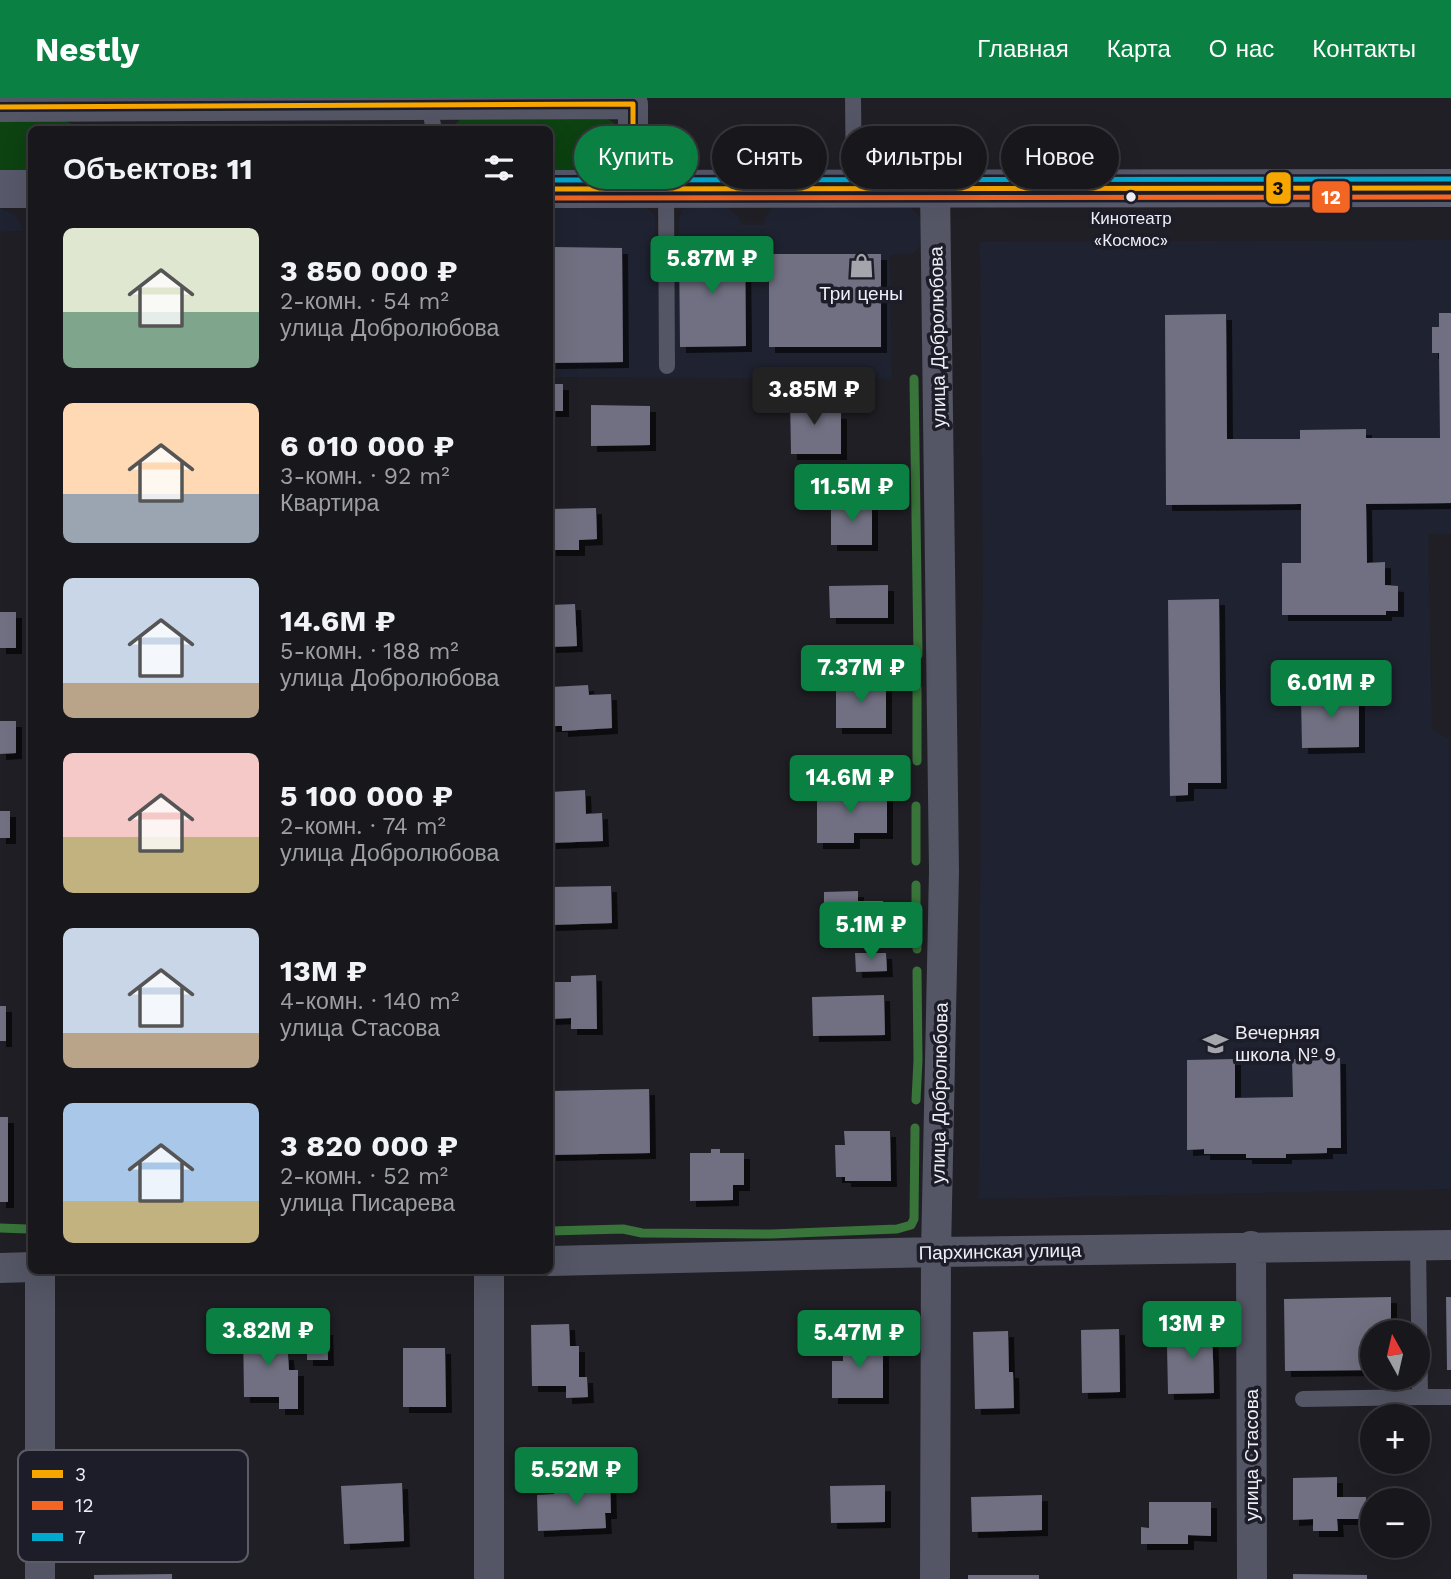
<!DOCTYPE html>
<html lang="ru">
<meta charset="utf-8">
<style>
:root{--surface:#17171c;--page:#202025;--text:#f1f3f6;--muted:#9e9fa3;--line:#36363b;--accent:#0b8043}
body{margin:0;font-family:"Work Sans",sans-serif;background:var(--page);color:var(--text);height:100vh;display:flex;flex-direction:column;font-size:26px;white-space:nowrap}
*{box-sizing:border-box;margin:0}
p{font-size:23px;color:var(--muted)}
.icon{flex:none;width:38px;height:38px;fill:none;stroke:currentColor;stroke-width:2;stroke-linecap:round;stroke-linejoin:round}
.map{position:relative;flex:1;overflow:hidden}
.sheet{position:absolute;left:28px;top:28px;width:525px;height:1148px;display:flex;flex-direction:column;background:var(--surface);border-radius:10px;box-shadow:0 7px 28px #0002,0 0 0 2px var(--line)}
.sheet>*{flex:none}
.banner{position:absolute;left:574px;top:28px;width:665px;height:63px;display:flex;gap:14px}
.needle{width:46px;rotate:352deg}
.buttons{position:absolute;left:1360px;top:1222px;display:grid;gap:14px}
.buttons a{display:grid;place-items:center;width:70px;height:70px;border-radius:50%;background:var(--surface);box-shadow:0 7px 28px #0002,0 0 0 2px var(--line);font-size:35px}
.price{position:absolute;translate:-50% -60px;padding:0 16px;border-radius:7px;background:var(--accent);color:#fff;font-size:23px;line-height:46px;filter:drop-shadow(0 2px 4px #0008)}
.price::after{content:'';position:absolute;left:50%;top:42px;width:21px;height:16px;margin-left:-10px;background:inherit;clip-path:polygon(0 0,100% 0,50% 100%)}
.price.selected{background:#222;color:#fff}
ul{padding:0;list-style:none}
li{display:flex;align-items:center;gap:21px;height:175px;padding:0 35px}
li span{display:grid;place-items:center;flex:none;width:196px;height:140px;border-radius:10px;color:#555}
li>.icon{margin-inline-start:auto}
span .icon{width:84px;height:84px;fill:#fffc;stroke-width:1}
li b{font-size:30px}
h2{display:flex;justify-content:space-between;align-items:center;height:84px;padding:0 35px;font-size:30px}
.pill{padding:0 24px;border-radius:32px;background:var(--surface);box-shadow:0 7px 28px #0002,0 0 0 2px var(--line);font-size:24px;line-height:63px}
.pill.selected{background:var(--accent);color:#fff}
header{display:flex;align-items:center;gap:42px;box-sizing:border-box;height:98px;padding:0 35px;background:var(--accent);color:#fff}
header strong{font-size:33px}
nav{display:flex;gap:38px;margin-inline-start:auto;font-size:24px}
.map>svg:first-child{display:block}
.built{fill:#1f2230}
.green{fill:#0d4211}
.lines{fill:none;stroke-linecap:round;stroke-linejoin:round}
.stream{stroke:#39743a;stroke-width:9}
.building{fill:#6f7082;filter:url(#shadow)}
.service{stroke:#545665;stroke-width:16}
.minor{stroke:#545665;stroke-width:30}
.secondary{stroke:#57596b;stroke-width:38}
.bus-1-casing{stroke:#1c1d28;stroke-width:10}
.bus-2-casing{stroke:#1c1d28;stroke-width:10}
.bus-3-casing{stroke:#1c1d28;stroke-width:10}
.bus-1{stroke:#f7a600;stroke-width:5}
.bus-2{stroke:#f26522;stroke-width:5}
.bus-3{stroke:#00a9ce;stroke-width:5}
.bus-dot{fill:#edeef6;stroke:#1c1d28;stroke-width:2.5}
.labels{text-anchor:middle;stroke-width:7;stroke-linejoin:round;paint-order:stroke}
.bus-label{font-size:17px;fill:#edeef6;stroke:#1c1d28}
.poi-label{font-size:19px;fill:#edeef6;stroke:#1c1d28}
.street-label{font-size:19px;fill:#edeef6;stroke:#1c1d28}
.key{fill:#1c1d28;stroke:#5b5c66;stroke-width:2}
.key-label{font-size:19px;fill:#edeef6}
.line-badge{stroke:#1c1d28;stroke-width:2.5}
.badge-label{font-size:19px;text-anchor:middle;font-weight:bold;fill:#fff}
.pale-badge-label{font-size:19px;text-anchor:middle;font-weight:bold;fill:#111}
</style>
<header>
<strong>Nestly</strong>
<nav><a>Главная</a><a>Карта</a><a>О нас</a><a>Контакты</a></nav>
</header>
<div class="map">
<svg width="1451" height="1481" viewBox="0 0 1451 1481">
<defs>
<filter id="shadow"><feDropShadow dx="6" dy="6" stdDeviation="0" flood-color="#0009"/></filter>
</defs>
<rect width="100%" height="100%" fill="#1f1f25"/>
<path class="built" d="M550,108L647,110L655,118L656,122L654,150H679V120L683,111L687,110L727,109L739,119L741,127H763L767,116L773,109L911,110L920,119L923,130L919,150L912,156L890,157L892,281L550,279Z
M0,110L13,116L20,124L23,133L0,134Z
M1451,142V436H1428L1432,631L1449,641L1451,1091L979,1101L981,569L983,500L980,144Z"/>
<path class="green" d="M462,20H605C615,24 620,29 620,40C619,46 621,56 618,62C610,79 566,73 550,73V32H449Z
M0,21H62L70,25L75,31L32,32L31,75H0Z"/>
<g class="lines">
<path class="stream" d="M914,281L918,557
M917,663V590
M916,763V708
M916,787V807
M917,837V851
M916,1002L918,962L917,873
M0,1130L28,1131
M550,1133L623,1131L642,1135L771,1136L897,1131L911,1127L914,1121L915,1030"/>
</g>
<path class="building" d="M745,146L746,248L680,249L679,147Z
M554,149L622,150L623,264L550,265V155Z
M769,156H881V249H769Z
M1439,215H1451V405L1366,406L1367,465L1385,464V487L1398,488V513H1386V517H1282V465H1301V406L1166,407L1165,217L1226,216L1227,341H1300V332L1366,331V340H1440L1439,255H1432V229H1439Z
M550,286H563V313H550Z
M790,299H828V314L841,315V356H791Z
M591,307L650,308V347L591,348Z
M831,406H872V447H831Z
M596,410L597,441L579,442V452H550V411Z
M888,487V520H830L829,488Z
M1219,501L1221,685H1188V697L1170,698L1168,502Z
M575,506L577,548L550,549V507Z
M0,514H16V550H0Z
M836,584H886V630H836Z
M588,587L589,597L611,596L612,630L562,633V628H550L551,589Z
M1325,590H1359V649L1302,650L1301,601L1325,600Z
M0,623H16V655L0,656Z
M848,661H887V679H848Z
M585,692L586,716L602,715L603,743L550,745V694Z
M817,693H887V735H854V745H817Z
M0,713H10V740H0Z
M611,788L612,825L550,827V789Z
M858,793V803H883L884,835H824V794Z
M855,855H886L887,873L856,874Z
M596,877L597,931H571V920L550,921V884H571V878Z
M884,897L885,937L813,938L812,899Z
M0,908H6V943H0Z
M1340,960L1341,1050H1327V1055L1286,1056V1060H1246V1056H1204V1051L1187,1052V962L1235,961V1000L1293,999L1292,961Z
M649,991L650,1055L550,1057V993Z
M0,1019H8V1104H0Z
M844,1033H890L891,1083H845V1079H836L835,1047H845Z
M711,1051H720V1055H744V1087H733V1102L690,1103V1055H711Z
M1391,1199V1234H1372V1272L1285,1273L1284,1201Z
M1446,1199H1451V1272H1447Z
M569,1226L570,1248H579V1279H587L588,1299L566,1300V1288H532L531,1227Z
M1180,1226H1212L1214,1295L1168,1296L1167,1248L1180,1247Z
M279,1228V1256H288L289,1272H298V1311H279V1299H244L243,1229Z
M307,1231H327L328,1262H307Z
M1119,1231L1120,1294L1082,1295L1081,1232Z
M1008,1233L1009,1274H1013L1014,1310L975,1311L973,1234Z
M843,1240H883V1300H832V1263H843Z
M403,1250H445L446,1309H403Z
M610,1379L611,1415H605L606,1430L538,1433L537,1397L554,1396V1388L589,1387V1380Z
M1337,1379V1399H1366L1367,1421H1337L1338,1433H1313V1421L1293,1422V1380Z
M402,1385L404,1443L344,1446L341,1388Z
M885,1387V1424L831,1425L830,1388Z
M1042,1397V1432L972,1434L971,1399Z
M1149,1404H1211V1438L1188,1437V1446H1141V1429L1149,1430Z
M172,1476V1481H94V1477Z
M1293,1476L1367,1477V1481H1293Z
M968,1477H1039V1481H968Z"/>
<g class="lines">
<path class="service" d="M853,0L854,91
M428,2L434,32
M666,91L667,268
M1418,1147L1420,1299H1451
M1303,1301L1420,1299"/>
<path class="minor" d="M0,9L633,6V91
M935,90L944,773L936,1154L935,1481
M1251,1148L1252,1481
M550,1163L936,1154L1451,1147
M0,1170L32,1169
M489,1172V1481
M40,1481V1172"/>
<path class="secondary" d="M0,91H32
M550,91L1451,90"/>
<defs>
<path id="bus-1" d="M0,9L633,6V91
M550,91L1451,90"/>
<path id="bus-2" d="M550,100L1451,99"/>
<path id="bus-3" d="M550,82L1451,81"/>
</defs>
<use href="#bus-1" class="bus-1-casing"/>
<use href="#bus-2" class="bus-2-casing"/>
<use href="#bus-3" class="bus-3-casing"/>
<use href="#bus-1" class="bus-1"/>
<use href="#bus-2" class="bus-2"/>
<use href="#bus-3" class="bus-3"/>
</g>
<defs>
<symbol id="shop-bare" viewBox="-9 -9 18 18"><path d="M-5-2.5h2.3a2.7 3.5 0 0 1 5.4 0H5L5.5 6h-11ZM-1.5-2.5h3a1.5 2.3 0 0 0-3 0Z" fill="#a5a6ad" stroke="#1c1d28" stroke-width="2.5" paint-order="stroke"/></symbol>
<symbol id="school-bare" viewBox="-9 -9 18 18"><path d="M0-5L7-2L0 1L-7-2ZM-4 1L0 2.5L4 1V4Q0 6-4 4Z" fill="#a5a6ad" stroke="#1c1d28" stroke-width="2.5" paint-order="stroke"/></symbol>
</defs>
<g fill-rule="evenodd">
<use href="#shop-bare" x="844" y="150" width="35" height="35"/>
<use href="#school-bare" x="1198" y="928" width="35" height="35"/>
</g>
<circle class="bus-dot" cx="1131" cy="99" r="6"/>
<g class="labels">
<g class="bus-label">
<text x="1131" y="126">Кинотеатр<tspan x="1131" dy="22">«Космос»</tspan></text>
</g>
<g class="poi-label">
<text x="861" y="202">Три цены</text>
<text x="1235" y="941" text-anchor="start">Вечерняя<tspan x="1235" dy="22">школа № 9</tspan></text>
</g>
<g class="street-label">
<text transform="translate(937 239) rotate(-91)" y="7">улица Добролюбова</text>
<text transform="translate(939 995) rotate(-89)" y="7">улица Добролюбова</text>
<text transform="translate(1000 1153) rotate(-1)" y="7">Пархинская улица</text>
<text transform="translate(1251 1357) rotate(-90)" y="7">улица Стасова</text>
</g>
</g>
<rect x="18" y="1352" width="230" height="112" rx="10" class="key"/>
<rect x="32" y="1372" width="31" height="8" fill="#f7a600"/>
<rect x="32" y="1403" width="31" height="9" fill="#f26522"/>
<rect x="32" y="1435" width="31" height="8" fill="#00a9ce"/>
<g class="key-label">
<text x="75" y="1383">3</text>
<text x="75" y="1414">12</text>
<text x="75" y="1446">7</text>
</g>
<g class="line-badge">
<rect x="1265" y="73" width="27" height="34" rx="7" fill="#f7a600"/>
<rect x="1311" y="82" width="40" height="34" rx="7" fill="#f26522"/>
</g>
<g class="badge-label">
<text x="1331" y="106">12</text>
</g>
<g class="pale-badge-label">
<text x="1278" y="97">3</text>
</g>
</svg>
<div class="buttons">
<a><svg class="needle" viewBox="-14 -14 28 28"><path d="M0-13l5 13h-10z" fill="#e53935"/><path d="M0 13l5-13h-10z" fill="#9e9fa3"/></svg></a>
<a>+</a>
<a>−</a>
</div>
<b class="price" style="left:712px;top:198px">5.87M ₽</b>
<b class="price selected" style="left:814px;top:329px">3.85M ₽</b>
<b class="price" style="left:852px;top:426px">11.5M ₽</b>
<b class="price" style="left:861px;top:607px">7.37M ₽</b>
<b class="price" style="left:1331px;top:622px">6.01M ₽</b>
<b class="price" style="left:850px;top:717px">14.6M ₽</b>
<b class="price" style="left:871px;top:864px">5.1M ₽</b>
<b class="price" style="left:1192px;top:1263px">13M ₽</b>
<b class="price" style="left:268px;top:1270px">3.82M ₽</b>
<b class="price" style="left:859px;top:1272px">5.47M ₽</b>
<b class="price" style="left:576px;top:1409px">5.52M ₽</b>
<div class="banner">
<a class="pill selected">Купить</a>
<a class="pill">Снять</a>
<a class="pill">Фильтры</a>
<a class="pill">Новое</a>
</div>
<section class="sheet">
<h2>Объектов: 11<svg class="icon" aria-label="filters" viewBox="0 0 24 24"><path d="M4 7h16M4 17h16"/><circle cx="9" cy="7" r="2"/><circle cx="15" cy="17" r="2"/></svg></h2>
<ul>
<li><span style="background:linear-gradient(#dfe7d0 60%,#7fa58c 0)"><svg class="icon" aria-label="home" viewBox="0 0 24 24"><path d="M3 11l9-7 9 7M6 9v11h12V9"/></svg></span><div><b>3 850 000 ₽</b><p>2-комн. · 54 m²</p><p>улица Добролюбова</p></div></li>
<li><span style="background:linear-gradient(#ffd9b3 65%,#9aa5b1 0)"><svg class="icon" aria-label="home" viewBox="0 0 24 24"><path d="M3 11l9-7 9 7M6 9v11h12V9"/></svg></span><div><b>6 010 000 ₽</b><p>3-комн. · 92 m²</p><p>Квартира</p></div></li>
<li><span style="background:linear-gradient(#c9d6e8 75%,#b9a48a 0)"><svg class="icon" aria-label="home" viewBox="0 0 24 24"><path d="M3 11l9-7 9 7M6 9v11h12V9"/></svg></span><div><b>14.6M ₽</b><p>5-комн. · 188 m²</p><p>улица Добролюбова</p></div></li>
<li><span style="background:linear-gradient(#f6c9c9 60%,#c2b280 0)"><svg class="icon" aria-label="home" viewBox="0 0 24 24"><path d="M3 11l9-7 9 7M6 9v11h12V9"/></svg></span><div><b>5 100 000 ₽</b><p>2-комн. · 74 m²</p><p>улица Добролюбова</p></div></li>
<li><span style="background:linear-gradient(#c9d6e8 75%,#b9a48a 0)"><svg class="icon" aria-label="home" viewBox="0 0 24 24"><path d="M3 11l9-7 9 7M6 9v11h12V9"/></svg></span><div><b>13M ₽</b><p>4-комн. · 140 m²</p><p>улица Стасова</p></div></li>
<li><span style="background:linear-gradient(#a9c7e8 70%,#c2b280 0)"><svg class="icon" aria-label="home" viewBox="0 0 24 24"><path d="M3 11l9-7 9 7M6 9v11h12V9"/></svg></span><div><b>3 820 000 ₽</b><p>2-комн. · 52 m²</p><p>улица Писарева</p></div></li>
</ul>
</section>
</div>
